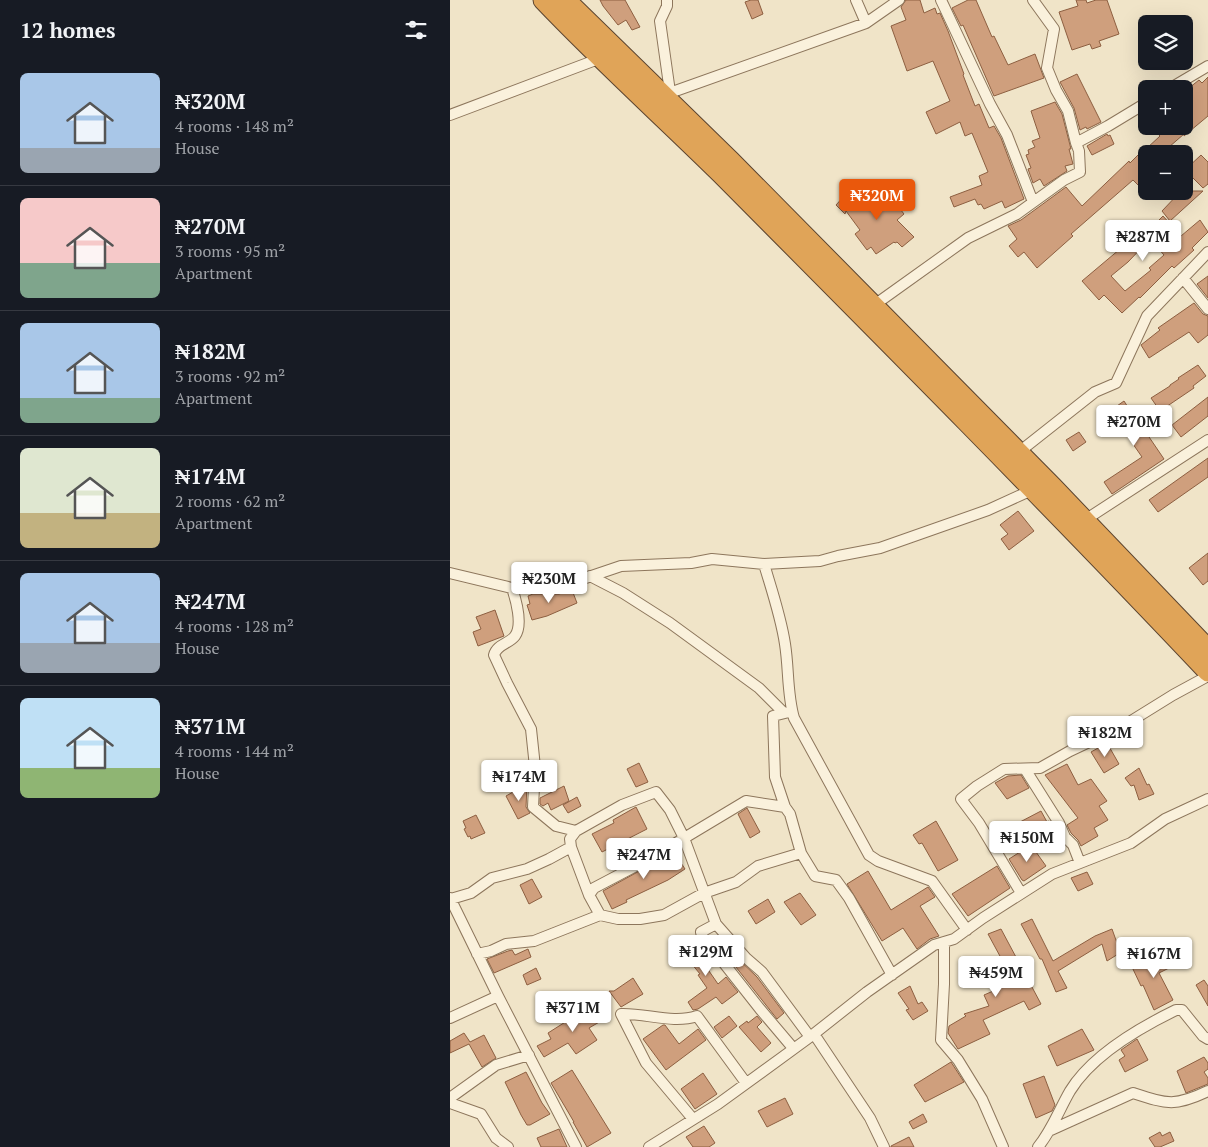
<!DOCTYPE html>
<meta charset="utf-8">
<style>
:root{--surface:#171b24;--page:#20242c;--text:#f1f3f6;--muted:#9ea1a6;--line:#363941;--accent:#ea580c}
body{margin:0;font-family:"PT Serif",serif;background:var(--page);color:var(--text);height:100vh;display:flex;flex-direction:column;font-size:19px;white-space:nowrap}
*{box-sizing:border-box;margin:0}
p{font-size:16px;color:var(--muted)}
.icon{flex:none;width:28px;height:28px;fill:none;stroke:currentColor;stroke-width:2;stroke-linecap:round;stroke-linejoin:round}
.map{position:relative;flex:1;overflow:hidden}
.details{display:flex;flex-direction:column;background:var(--surface);width:450px}
.details>*{flex:none}
.controls{position:absolute;left:688px;top:15px;display:grid;gap:10px}
.controls a{display:grid;place-items:center;width:55px;height:55px;border-radius:8px;background:var(--surface);box-shadow:0 5px 20px #0002;font-size:25px}
.price{position:absolute;translate:-50% -42px;padding:0 11px;border-radius:5px;background:#fff;color:#222;font-size:16px;line-height:32px;filter:drop-shadow(0 1px 2px #0008)}
.price::after{content:'';position:absolute;left:50%;top:30px;width:15px;height:11px;margin-left:-8px;background:inherit;clip-path:polygon(0 0,100% 0,50% 100%)}
.price.active{background:var(--accent);color:#fff}
ul{padding:0;list-style:none}
li{display:flex;align-items:center;gap:15px;height:125px;padding:0 20px}
li+li{border-top:1px solid var(--line)}
li span{display:grid;place-items:center;flex:none;width:140px;height:100px;border-radius:8px;color:#555}
li>.icon{margin-inline-start:auto}
span .icon{width:60px;height:60px;fill:#fffc;stroke-width:1}
li b{font-size:21px}
h2{display:flex;justify-content:space-between;align-items:center;height:60px;padding:0 20px;font-size:21px}
main{display:flex;flex:1;min-height:0}
.map>svg:first-child{display:block}
.building{fill:#cf9f7d;stroke:#8d5f41;fill-rule:evenodd}
.lines{fill:none;stroke-linecap:round;stroke-linejoin:round}
.street-casing{stroke:#8d765c;stroke-width:12}
.highway-casing{stroke:#5b4430;stroke-width:21}
.street{stroke:#faf1dc;stroke-width:10}
.highway{stroke:#e0a458;stroke-width:19}
</style>
<main>
<section class="details">
<h2>12 homes<svg class="icon" aria-label="filters" viewBox="0 0 24 24"><path d="M4 7h16M4 17h16"/><circle cx="9" cy="7" r="2"/><circle cx="15" cy="17" r="2"/></svg></h2>
<ul>
<li><span style="background:linear-gradient(#a9c7e8 75%,#9aa5b1 0)"><svg class="icon" aria-label="home" viewBox="0 0 24 24"><path d="M3 11l9-7 9 7M6 9v11h12V9"/></svg></span><div><b>₦320M</b><p>4 rooms · 148 m²</p><p>House</p></div></li>
<li><span style="background:linear-gradient(#f6c9c9 65%,#7fa58c 0)"><svg class="icon" aria-label="home" viewBox="0 0 24 24"><path d="M3 11l9-7 9 7M6 9v11h12V9"/></svg></span><div><b>₦270M</b><p>3 rooms · 95 m²</p><p>Apartment</p></div></li>
<li><span style="background:linear-gradient(#a9c7e8 75%,#7fa58c 0)"><svg class="icon" aria-label="home" viewBox="0 0 24 24"><path d="M3 11l9-7 9 7M6 9v11h12V9"/></svg></span><div><b>₦182M</b><p>3 rooms · 92 m²</p><p>Apartment</p></div></li>
<li><span style="background:linear-gradient(#dfe7d0 65%,#c2b280 0)"><svg class="icon" aria-label="home" viewBox="0 0 24 24"><path d="M3 11l9-7 9 7M6 9v11h12V9"/></svg></span><div><b>₦174M</b><p>2 rooms · 62 m²</p><p>Apartment</p></div></li>
<li><span style="background:linear-gradient(#a9c7e8 70%,#9aa5b1 0)"><svg class="icon" aria-label="home" viewBox="0 0 24 24"><path d="M3 11l9-7 9 7M6 9v11h12V9"/></svg></span><div><b>₦247M</b><p>4 rooms · 128 m²</p><p>House</p></div></li>
<li><span style="background:linear-gradient(#bfe0f5 70%,#8fb573 0)"><svg class="icon" aria-label="home" viewBox="0 0 24 24"><path d="M3 11l9-7 9 7M6 9v11h12V9"/></svg></span><div><b>₦371M</b><p>4 rooms · 144 m²</p><p>House</p></div></li>
</ul>
</section>
<div class="map">
<svg width="758" height="1147" viewBox="0 0 758 1147">
<rect width="100%" height="100%" fill="#f0e4c8"/>
<path class="building" d="M150,0H175L190,27L182,30L176,20L168,25L153,6Z
M301,0H308L313,14L302,19L295,2Z
M456,0H470L474,13L485,8L487,14L490,13L498,31L514,74L513,75L525,106L529,104L539,128L544,126L551,138L574,199L555,208L552,201L534,209L531,204L528,205L525,199L504,207L500,197L532,185L529,176L538,172L522,133L515,136L510,122L486,134L476,112L500,101L483,61L457,71L441,26L456,20L451,7Z
M518,0H526L542,37L544,36L558,65L585,54L594,78L544,96L513,25L511,26L502,8Z
M626,0H636L637,3L646,0H657L669,34L649,41L651,46L642,49L640,44L622,50L609,12L628,6Z
M627,74L651,122L637,129L636,127L630,130L624,108L610,82Z
M758,77V116L734,136V134L711,154H696V182L691,188L683,180L621,234L623,236L587,268L574,252L568,257L559,246L567,239L558,226L571,220L616,187L632,206L679,161L680,163L696,147V149L710,136L709,135L718,126H734V92L749,80L752,83Z
M605,102L612,114L621,149H619L623,164L615,166L617,171L594,186L590,179L583,183L578,169L581,168L576,155L579,154L578,150L585,147L582,141L590,138L581,111Z
M657,134L658,136L660,135L664,144L642,155L637,146Z
M751,155L758,162V184L753,188L735,170Z
M432,186L454,214L447,220L464,237L452,247L447,242L445,243L444,242L426,254L421,247L417,250L405,234L410,230L396,211L395,214L386,205L396,194L408,205Z
M731,191H753L720,221L712,211Z
M713,216L731,236L750,220L758,232L742,248L744,250L724,268L722,266L690,298L689,297L672,313L654,295L649,300L632,281L670,249L697,222L702,227ZM700,239L714,255L699,268L701,270L675,291L661,276L678,262Z
M758,276V298L747,284Z
M744,303L753,314L758,316V335L748,343L739,332L699,358L691,345L710,330L708,328Z
M748,365L756,376L743,386L744,388L710,411L701,398L720,386V385L729,379L728,378Z
M758,397V416L731,437L722,425Z
M674,401L683,415L689,410L704,429L697,434L714,459L662,494L654,482L692,457L660,411Z
M629,432L636,442L623,451L616,440Z
M758,458V477L708,512L699,500Z
M568,511L584,531L559,550L551,539L558,534L550,525Z
M758,553V581L753,585L739,568Z
M122,590L127,603L97,616L82,620L77,605L80,604L78,596L83,594H109Z
M45,610L54,636L28,646L23,632L31,629L26,617Z
M657,743L669,764L654,773L641,752Z
M189,763L198,782L186,787L177,769Z
M617,764L628,785L641,779L657,801L649,806L658,820L644,828L648,836L631,846L628,840L621,833L617,825L628,818L595,775Z
M689,768L697,785L699,784L704,794L689,800L684,785L681,786L675,778Z
M571,775L579,788L557,799L545,783L558,776Z
M77,784L76,807L80,813L68,819L56,796Z
M114,786L119,801L101,810L98,803L93,806L90,804V798Z
M127,797L131,806L118,813L113,805Z
M186,807L197,829L152,852L142,834L164,823L163,820Z
M297,808L310,832L300,838L288,814Z
M591,811L597,822L599,821L605,833L581,843L570,822Z
M26,815L35,833L21,839L20,836L18,837L14,829L16,828L13,821Z
M486,821L508,860L488,871L472,843L469,844L463,835Z
M581,845L596,866L574,881L572,880L559,859Z
M224,852L235,869L218,880L176,900L177,902L162,909L153,891Z
M547,866L560,888L518,916L502,894Z
M418,871L441,910L478,887L485,897L470,906L489,936L480,939L467,949L453,928L432,941L397,884Z
M637,872L643,884L628,891L621,878Z
M82,879L92,897L79,904L70,885Z
M350,893L366,915L351,925L334,902Z
M318,899L325,912L306,924L298,911Z
M582,919L603,961L645,936L662,929L667,943L670,942L673,951L657,961L652,944L608,971L617,988L606,992L592,959H590L571,924Z
M551,929L591,1004L579,1010L574,1001L533,1020L540,1034L508,1049L498,1033L499,1026L516,1016L514,1014L539,1006L534,995L564,982L538,934Z
M246,938L257,953L250,958L268,984L276,977L288,992L272,1004L266,997L248,1009L243,1010L238,1002L257,988L248,975L250,974L228,947L237,940L239,943Z
M78,949L81,957L44,973L37,959L58,951L62,950L65,955Z
M713,950L721,967L709,973L723,1000L704,1010L693,985L691,986L682,967Z
M282,953L307,977L334,1013L327,1019L278,957Z
M86,968L91,979L77,985L73,975Z
M183,978L193,994L171,1007L159,991H164Z
M754,980L758,986V1006L746,985Z
M460,986L468,1004L472,1002L478,1011L463,1020L456,1010L459,1009L448,993Z
M142,1005L151,1021L139,1028L147,1040L126,1054L118,1043L94,1057L87,1046L101,1039L98,1033Z
M279,1016L287,1026L272,1038L264,1027Z
M307,1016L312,1022L307,1027L321,1043L311,1052L289,1027L297,1021L298,1023Z
M213,1025H215L229,1044L248,1029L256,1040L216,1070L193,1039Z
M632,1029L644,1050L607,1066L598,1046Z
M14,1033L20,1042L34,1035L46,1058L32,1067L19,1044L0,1053V1041Z
M687,1039L698,1060L675,1072L669,1060L675,1056L671,1050Z
M754,1057L758,1063V1069L754,1072L758,1078V1084L736,1093L727,1071Z
M501,1062L514,1082L475,1102L464,1085Z
M122,1070L161,1133L137,1147L123,1122H124L101,1083Z
M76,1072L92,1103L100,1114L80,1125H77L71,1115L55,1082Z
M253,1073L267,1094L245,1109L231,1089Z
M594,1076L605,1105L602,1111L586,1118L573,1084Z
M335,1098L343,1114L317,1127L308,1111Z
M473,1114L477,1122L463,1129L459,1122Z
M254,1126L265,1143L259,1147H243L236,1137Z
M109,1129L117,1147H91L87,1138Z
M710,1132L712,1136L720,1132L724,1141L710,1147H705L699,1138Z
M459,1137L464,1147H441V1146Z"/>
<g class="lines">
<defs>
<path id="street" d="M217,0V6L210,21L220,92
M406,0L416,23
M491,0L540,104L557,135L583,202
M583,0L604,29L597,68L606,90L618,111L626,143
M719,89L758,66
M214,95L416,23L449,0
M0,115L151,58
M733,278L758,309
M423,306L518,238L567,214L614,180L630,172L629,151L626,143L658,126L696,103
M569,452L645,392L666,383L697,316L758,252
M635,520L758,440
M314,564C322,591 331,617 335,644C339,669 337,694 344,718L419,855L428,861L482,881L517,930
M0,573L62,588L109,587L171,566L241,563L262,559L314,564L370,561L388,556L430,548L538,510L582,490
M140,576L173,593L220,623L309,688L334,713
M62,588C66,600 73,625 65,636C59,644 47,644 44,655L57,683L81,729L85,767L83,807L106,826L126,831L172,805L206,792L220,810L234,838L266,924L296,958L312,972L360,1037
M575,769L609,823L615,837L623,845L630,863
M335,807L325,777L323,716L339,712
M126,831L120,839L121,847L139,895
M351,853L340,814L335,807L296,801L201,858L144,888L139,895L150,915L168,919H190L214,915L254,893L286,882L308,866L351,853L365,876L386,880L399,898L442,975
M571,893L529,823L511,799L527,786L554,769L590,768L620,751L673,726L723,695L758,676
M0,898L48,996L126,1147
M1,899L21,893L42,878L77,869L99,859L121,847
M266,924L251,932L252,936L258,943L310,1009L343,1048
M494,942V984L491,1040L508,1060L532,1099L553,1147
M27,954L41,951L56,944L84,941L150,915
M0,1018L48,996
M364,1034L420,1118L434,1147
M0,1098L46,1065L79,1055
M0,1103L31,1114L46,1138L58,1147
M243,1119L196,1063L171,1014C196,1013 223,1024 247,1016L296,1083
M601,1130L683,1093C717,1104 725,1107 758,1091
M199,1147L268,1104L360,1037L417,992L484,945L504,939L533,918L602,874L681,843L715,819L758,799
M588,1147C602,1130 609,1110 620,1091C642,1055 689,1028 726,1010H732L753,1036L758,1039"/>
<path id="highway" d="M93,0C150,60 211,115 270,173C434,338 598,503 758,672
M116,0L281,161L603,487L758,649"/>
</defs>
<use href="#street" class="street-casing"/>
<use href="#highway" class="highway-casing"/>
<use href="#street" class="street"/>
<use href="#highway" class="highway"/>
</g>
</svg>
<div class="controls">
<a><svg class="icon" aria-label="layers" viewBox="0 0 24 24"><path d="M12 4l9 5-9 5-9-5zM3 14l9 5 9-5"/></svg></a>
<a>+</a>
<a>−</a>
</div>
<b class="price active" style="left:427px;top:221px">₦320M</b>
<b class="price" style="left:693px;top:262px">₦287M</b>
<b class="price" style="left:684px;top:447px">₦270M</b>
<b class="price" style="left:99px;top:604px">₦230M</b>
<b class="price" style="left:655px;top:758px">₦182M</b>
<b class="price" style="left:69px;top:802px">₦174M</b>
<b class="price" style="left:577px;top:863px">₦150M</b>
<b class="price" style="left:194px;top:880px">₦247M</b>
<b class="price" style="left:256px;top:977px">₦129M</b>
<b class="price" style="left:704px;top:979px">₦167M</b>
<b class="price" style="left:546px;top:998px">₦459M</b>
<b class="price" style="left:123px;top:1033px">₦371M</b>
</div>
</main>
